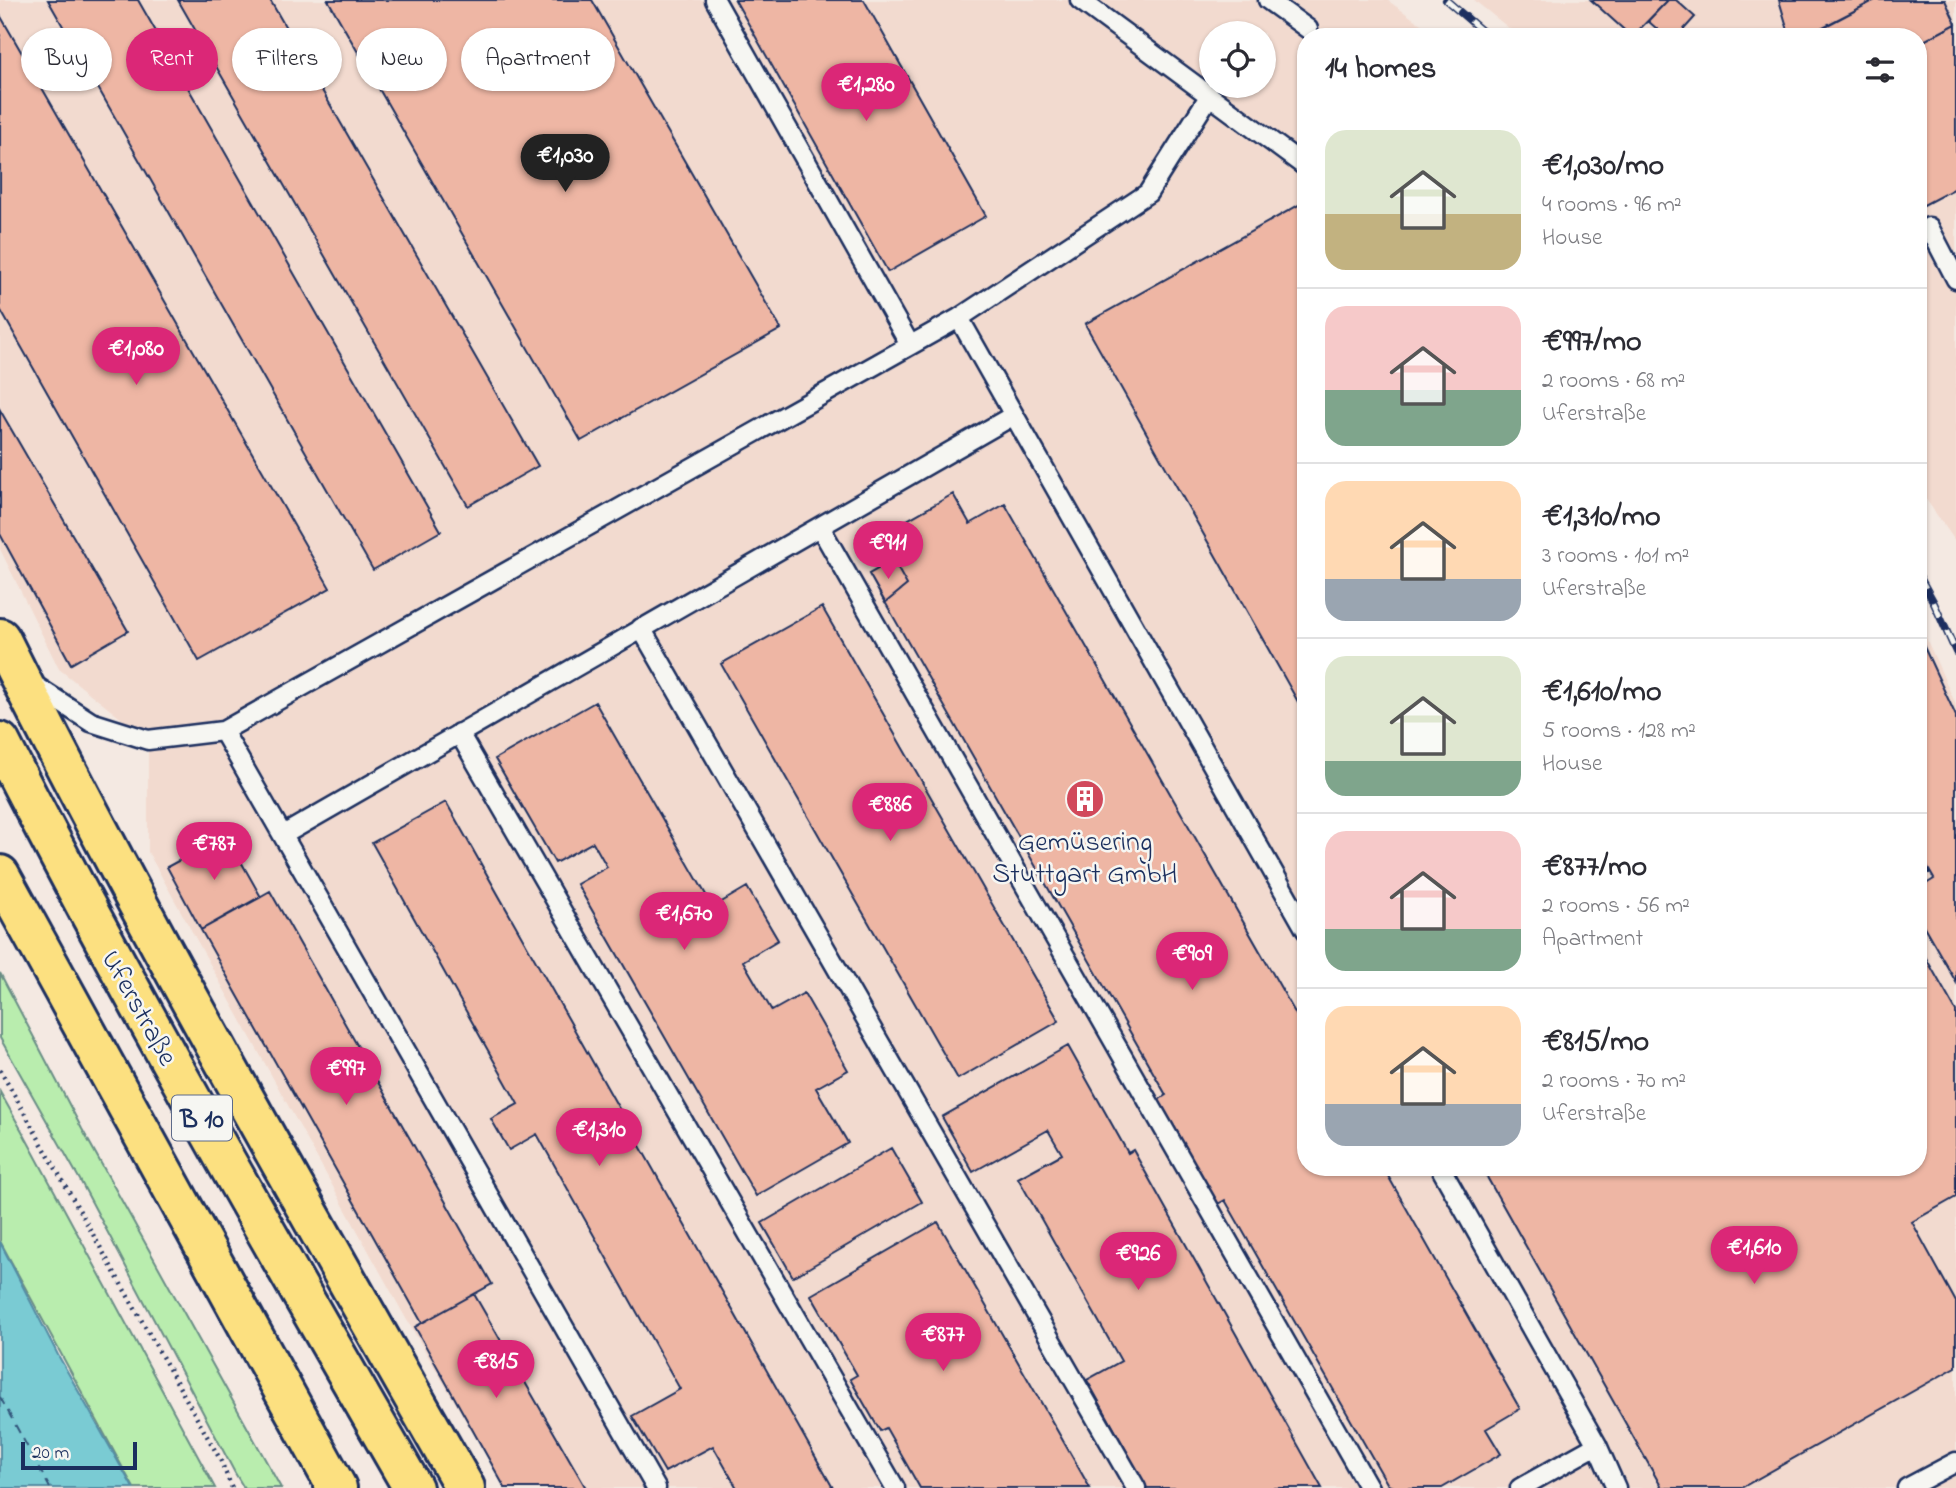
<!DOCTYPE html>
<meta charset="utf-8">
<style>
:root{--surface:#fff;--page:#f2f2f3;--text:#2b2b33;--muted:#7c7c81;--line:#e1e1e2;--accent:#db2777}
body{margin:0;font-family:"Indie Flower",sans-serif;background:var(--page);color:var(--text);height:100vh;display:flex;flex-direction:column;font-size:26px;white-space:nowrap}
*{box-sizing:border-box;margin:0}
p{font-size:23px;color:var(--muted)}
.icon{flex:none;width:38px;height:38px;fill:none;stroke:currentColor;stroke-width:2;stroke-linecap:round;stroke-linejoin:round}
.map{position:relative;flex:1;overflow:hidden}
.panel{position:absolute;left:1297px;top:28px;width:630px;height:1148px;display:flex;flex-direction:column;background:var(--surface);border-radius:28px;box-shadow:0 2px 5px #0004}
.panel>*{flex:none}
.top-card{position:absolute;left:21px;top:28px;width:665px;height:63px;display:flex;gap:14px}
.controls{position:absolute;left:1199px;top:21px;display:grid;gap:14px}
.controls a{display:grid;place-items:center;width:77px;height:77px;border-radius:50%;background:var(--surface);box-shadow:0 2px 5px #0004;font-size:35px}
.scale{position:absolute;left:21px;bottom:18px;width:116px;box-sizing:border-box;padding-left:7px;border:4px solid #1b2f5e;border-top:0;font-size:19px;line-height:24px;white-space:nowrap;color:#1b2f5e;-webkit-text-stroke:5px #f6f6f2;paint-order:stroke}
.price{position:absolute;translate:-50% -60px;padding:0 16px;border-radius:24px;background:var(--accent);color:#fff;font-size:23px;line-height:46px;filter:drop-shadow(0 2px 4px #0008)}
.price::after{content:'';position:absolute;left:50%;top:42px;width:21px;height:16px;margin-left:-10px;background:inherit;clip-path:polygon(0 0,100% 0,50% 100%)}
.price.on{background:#222;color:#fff}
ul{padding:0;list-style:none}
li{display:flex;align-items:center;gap:21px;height:175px;padding:0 28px}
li+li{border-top:2px solid var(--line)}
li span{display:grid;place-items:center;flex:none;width:196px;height:140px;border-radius:21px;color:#555}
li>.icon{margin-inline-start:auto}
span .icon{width:84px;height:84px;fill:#fffc;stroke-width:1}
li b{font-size:30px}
h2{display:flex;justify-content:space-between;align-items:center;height:84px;padding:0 28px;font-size:30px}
.tag{padding:0 24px;border-radius:32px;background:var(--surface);box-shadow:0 2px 5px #0004;font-size:24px;line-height:63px}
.tag.on{background:var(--accent);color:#fff}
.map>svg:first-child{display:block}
.built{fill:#f2dacf;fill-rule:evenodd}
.green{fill:#b9edae;stroke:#6a8e86;stroke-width:2}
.water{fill:#7acbd3;stroke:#548da4;stroke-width:2}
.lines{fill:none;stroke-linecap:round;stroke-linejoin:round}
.ferry{stroke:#33567b;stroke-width:2;stroke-dasharray:9 7;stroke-linecap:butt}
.building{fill:#eeb6a4;stroke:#1b2f5e;stroke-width:2}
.service-casing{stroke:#1b2f5e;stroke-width:23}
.trunk-casing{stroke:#1b2f5e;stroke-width:44}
.path{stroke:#1b2f5e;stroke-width:4.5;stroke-dasharray:2 5;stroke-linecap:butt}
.service{stroke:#f6f6f2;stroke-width:18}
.trunk{stroke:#fce080;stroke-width:38}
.rail-casing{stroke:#1b2f5e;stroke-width:8}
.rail{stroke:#f6f6f2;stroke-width:5;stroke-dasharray:16;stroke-linecap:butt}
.labels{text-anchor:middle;stroke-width:5;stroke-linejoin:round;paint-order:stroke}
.shield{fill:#f6f6f2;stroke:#5d6b8a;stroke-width:2}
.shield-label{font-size:26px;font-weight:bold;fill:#1b2f5e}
.poi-label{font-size:28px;fill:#1b2f5e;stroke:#f6f6f2}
.street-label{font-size:28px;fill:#1b2f5e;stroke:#f6f6f2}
</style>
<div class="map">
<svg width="1956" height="1488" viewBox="0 0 1956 1488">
<rect width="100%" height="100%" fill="#f4e9e2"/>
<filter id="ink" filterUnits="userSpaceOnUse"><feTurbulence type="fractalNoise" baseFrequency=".0143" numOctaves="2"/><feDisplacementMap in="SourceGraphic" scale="14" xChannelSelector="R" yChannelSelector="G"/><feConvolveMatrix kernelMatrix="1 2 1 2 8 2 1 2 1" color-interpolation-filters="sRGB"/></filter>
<g filter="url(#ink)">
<path class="built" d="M0,0H1387L1439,37H1306V1167H1918V620L1956,705V1488H505L404,1315L148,852V740L59,669L0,549ZM1211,33H1264V86H1211Z
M1474,0H1956V542L1918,488V37H1520Z"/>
<path class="green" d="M0,973L82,1129L281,1488H244L235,1473L80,1180L0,1038Z
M0,1092L22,1131L215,1488H134L125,1472L0,1241Z"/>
<path class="water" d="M0,1242L58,1355L133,1488H0Z"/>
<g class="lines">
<path class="ferry" d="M0,1397L50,1488"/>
</g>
<path class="building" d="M48,0H138L441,531L373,570Z
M178,0H270L538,466L468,506Z
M328,0H592L781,329L581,441Z
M735,0H864L986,216L888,272Z
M1591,0H1666L1667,1L1632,37Z
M1676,0L1695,17L1677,37H1666L1648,21L1668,0Z
M1779,0H1875L1805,37H1790Z
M1875,0H1945L1956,24L1918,44V37H1826L1821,28Z
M0,15L330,588L199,661L0,309Z
M1956,24V188L1918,208V44Z
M1306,201V716L1085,324Z
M0,410L128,631L71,664L0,534Z
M953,494L970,524L1005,504L1306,1032V1167H1383L1520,1409L1486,1429L1501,1454L1442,1488H1395L1388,1485L1225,1200L1216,1205L1157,1101L1166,1095L869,574L906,553L893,528Z
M893,560L907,585L885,603L869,574Z
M822,607L1059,1021L958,1079L721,664Z
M1918,634L1956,716V982L1918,916V889L1934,879L1918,851Z
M595,702L713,907L747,887L778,940L743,961L772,1011L804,993L848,1070L816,1088L848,1143L756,1196L577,884L607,867L593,842L555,863L495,759Z
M446,802L833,1488H737L713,1446L665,1472L632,1416L680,1389L537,1134L509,1150L491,1119L518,1104L372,843Z
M226,835L261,897L201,930L167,867Z
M1918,851L1929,872L1918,878Z
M270,891L492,1284L422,1323L201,930Z
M1918,944L1956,1011V1197L1912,1222L1956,1302V1367L1741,1488H1662L1483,1170L1488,1167H1918Z
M1068,1046L1128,1153L1133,1150L1322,1488H1147L1087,1380L1121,1361L1018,1178L1062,1154L1048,1130L973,1172L942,1117Z
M891,1148L922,1202L793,1277L762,1223Z
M938,1222L1090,1488H920L886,1428L880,1431L850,1379L857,1375L811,1295Z
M474,1294L586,1488H505L415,1327Z"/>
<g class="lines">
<defs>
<path id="service" d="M715,0L910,345
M1080,0L1306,167
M1268,0L1308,29
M1929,227L1956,279
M959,318L1306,930
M820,527L1369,1488
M641,628L1136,1488
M31,683L91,722L148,740L223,731L959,318L1148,193L1210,95
M223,731L656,1488
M459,733L895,1488
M283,835L1014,415
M1440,1167L1597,1445L1616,1488
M1520,1488L1597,1445
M1907,1488L1956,1462"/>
<path id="trunk" d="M0,638C144,927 305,1207 465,1488
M0,742C129,995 271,1242 413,1488
M0,875L337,1488"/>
</defs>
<use href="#service" class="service-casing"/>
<use href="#trunk" class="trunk-casing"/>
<path class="path" d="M0,1070L220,1459L232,1488"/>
<use href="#service" class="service"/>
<use href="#trunk" class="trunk"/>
<defs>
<path id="rail" d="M1446,0L1489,37
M1918,574L1933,601L1956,652"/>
</defs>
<use href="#rail" class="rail-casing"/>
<use href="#rail" class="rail"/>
</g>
</g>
<defs>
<symbol id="building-disc" viewBox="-11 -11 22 22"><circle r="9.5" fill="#d1495b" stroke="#f6f6f2"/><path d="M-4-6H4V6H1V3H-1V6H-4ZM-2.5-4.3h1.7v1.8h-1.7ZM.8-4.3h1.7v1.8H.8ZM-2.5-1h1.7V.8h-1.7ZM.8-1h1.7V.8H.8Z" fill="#fff"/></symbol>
</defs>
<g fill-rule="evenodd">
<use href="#building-disc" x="1063" y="777" width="44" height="44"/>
</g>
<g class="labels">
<rect class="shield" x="172" y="1095.5" width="60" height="45" rx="5"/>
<g class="shield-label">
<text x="202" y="1127">B 10</text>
</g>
<g class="poi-label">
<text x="1085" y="850">Gemüsering<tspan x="1085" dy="32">Stuttgart GmbH</tspan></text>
</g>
<g class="street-label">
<text transform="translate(141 1007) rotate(61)" y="10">Uferstraße</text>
</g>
</g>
</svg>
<div class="controls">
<a><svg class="icon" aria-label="locate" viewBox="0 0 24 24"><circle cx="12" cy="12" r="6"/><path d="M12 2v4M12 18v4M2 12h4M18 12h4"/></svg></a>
</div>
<div class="scale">20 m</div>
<b class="price" style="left:866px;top:123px">€1,280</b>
<b class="price on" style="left:565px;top:194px">€1,030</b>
<b class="price" style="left:136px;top:387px">€1,080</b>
<b class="price" style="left:888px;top:581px">€911</b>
<b class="price" style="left:890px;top:843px">€886</b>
<b class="price" style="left:214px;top:882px">€787</b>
<b class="price" style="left:684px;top:952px">€1,670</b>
<b class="price" style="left:1192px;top:992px">€909</b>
<b class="price" style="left:346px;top:1107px">€997</b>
<b class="price" style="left:599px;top:1168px">€1,310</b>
<b class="price" style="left:1754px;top:1286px">€1,610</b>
<b class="price" style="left:1138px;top:1292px">€926</b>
<b class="price" style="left:943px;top:1373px">€877</b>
<b class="price" style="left:496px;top:1400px">€815</b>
<div class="top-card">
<a class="tag">Buy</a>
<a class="tag on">Rent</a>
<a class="tag">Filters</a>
<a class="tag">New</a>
<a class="tag">Apartment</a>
</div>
<section class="panel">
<h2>14 homes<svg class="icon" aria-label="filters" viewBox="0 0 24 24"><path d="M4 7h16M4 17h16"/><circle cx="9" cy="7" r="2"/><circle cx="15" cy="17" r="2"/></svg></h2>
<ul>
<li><span style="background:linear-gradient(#dfe7d0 60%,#c2b280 0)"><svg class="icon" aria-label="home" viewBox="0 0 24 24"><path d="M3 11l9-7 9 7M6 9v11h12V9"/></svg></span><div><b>€1,030/mo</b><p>4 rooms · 96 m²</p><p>House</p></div></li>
<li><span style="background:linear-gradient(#f6c9c9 60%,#7fa58c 0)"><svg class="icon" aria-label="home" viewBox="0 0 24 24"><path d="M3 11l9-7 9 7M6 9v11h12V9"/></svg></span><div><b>€997/mo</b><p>2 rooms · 68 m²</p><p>Uferstraße</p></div></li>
<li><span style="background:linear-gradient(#ffd9b3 70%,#9aa5b1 0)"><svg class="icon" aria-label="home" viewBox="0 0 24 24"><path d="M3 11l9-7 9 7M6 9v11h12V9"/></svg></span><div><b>€1,310/mo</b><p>3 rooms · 101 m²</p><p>Uferstraße</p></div></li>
<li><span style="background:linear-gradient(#dfe7d0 75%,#7fa58c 0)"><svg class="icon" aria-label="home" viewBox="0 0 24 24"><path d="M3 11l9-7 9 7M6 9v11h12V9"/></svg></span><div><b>€1,610/mo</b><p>5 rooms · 128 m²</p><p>House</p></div></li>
<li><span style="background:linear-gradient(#f6c9c9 70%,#7fa58c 0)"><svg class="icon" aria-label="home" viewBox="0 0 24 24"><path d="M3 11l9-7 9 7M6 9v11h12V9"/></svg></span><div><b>€877/mo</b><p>2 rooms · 56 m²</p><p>Apartment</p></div></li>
<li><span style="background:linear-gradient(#ffd9b3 70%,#9aa5b1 0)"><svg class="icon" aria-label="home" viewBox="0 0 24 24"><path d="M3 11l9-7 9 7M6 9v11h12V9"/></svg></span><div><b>€815/mo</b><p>2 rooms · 70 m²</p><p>Uferstraße</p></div></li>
</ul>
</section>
</div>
